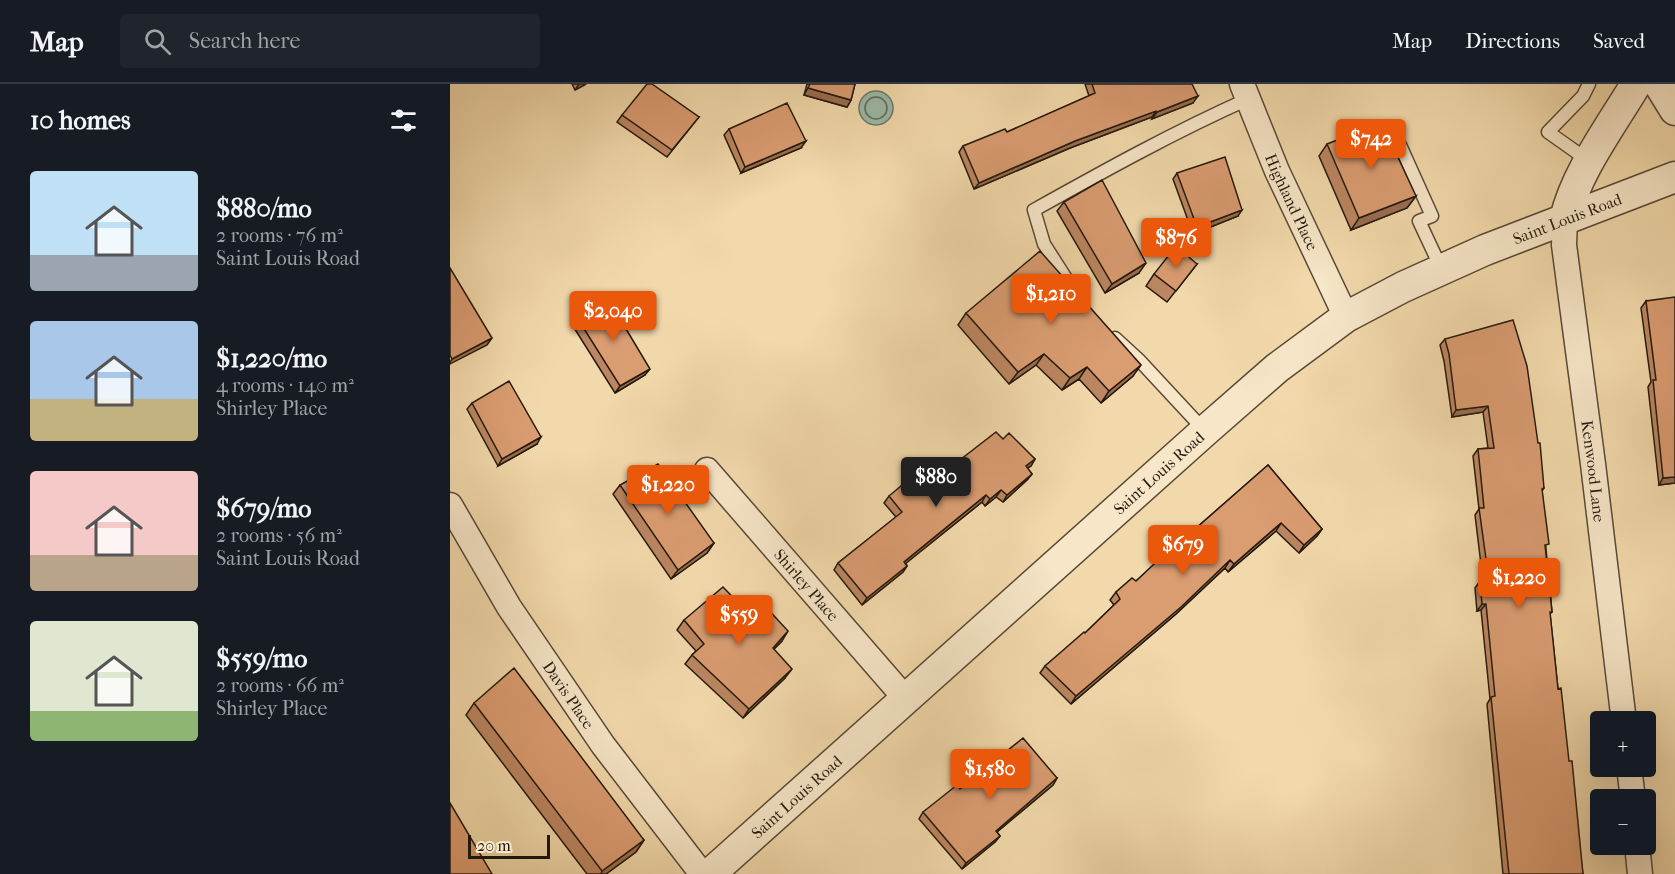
<!DOCTYPE html>
<meta charset="utf-8">
<style>
:root{--surface:#171b24;--page:#20242c;--text:#f1f3f6;--muted:#9ea1a6;--line:#363941;--accent:#ea580c}
body{margin:0;font-family:"IM FELL French Canon",serif;background:var(--page);color:var(--text);height:100vh;display:flex;flex-direction:column;font-size:22px;white-space:nowrap}
*{box-sizing:border-box;margin:0}
p{font-size:20px;color:var(--muted)}
.icon{flex:none;width:33px;height:33px;fill:none;stroke:currentColor;stroke-width:2;stroke-linecap:round;stroke-linejoin:round}
.map{position:relative;flex:1;overflow:hidden}
.drawer{display:flex;flex-direction:column;background:var(--surface);width:450px}
.drawer>*{flex:none}
.fabs{position:absolute;left:1140px;top:627px;display:grid;gap:12px}
.fabs a{display:grid;place-items:center;width:66px;height:66px;border-radius:6px;background:var(--surface);box-shadow:0 6px 24px #0002;font-size:30px}
.scale{position:absolute;left:18px;bottom:15px;width:82px;box-sizing:border-box;padding-left:6px;border:3px solid #24190e;border-top:0;font-size:16px;line-height:21px;white-space:nowrap;color:#24190e;-webkit-text-stroke:4px #f7e6c8;paint-order:stroke}
.price{position:absolute;translate:-50% -51px;padding:0 14px;border-radius:6px;background:var(--accent);color:#fff;font-size:20px;line-height:39px;filter:drop-shadow(0 2px 3px #0008)}
.price::after{content:'';position:absolute;left:50%;top:36px;width:18px;height:14px;margin-left:-9px;background:inherit;clip-path:polygon(0 0,100% 0,50% 100%)}
.price.active{background:#222;color:#fff}
ul{padding:0;list-style:none}
li{display:flex;align-items:center;gap:18px;height:150px;padding:0 30px}
li span{display:grid;place-items:center;flex:none;width:168px;height:120px;border-radius:6px;color:#555}
li>.icon{margin-inline-start:auto}
span .icon{width:72px;height:72px;fill:#fffc;stroke-width:1}
li b{font-size:26px}
h2{display:flex;justify-content:space-between;align-items:center;height:72px;padding:0 30px;font-size:26px}
header{display:flex;align-items:center;gap:36px;box-sizing:border-box;height:84px;padding:0 30px;background:var(--surface);border-bottom:2px solid var(--line)}
header strong{font-size:28px}
nav{display:flex;gap:33px;margin-inline-start:auto;font-size:21px}
.search{width:420px;height:54px;background:var(--page);display:flex;align-items:center;gap:15px;box-sizing:border-box;padding:0 21px;border-radius:6px;color:var(--muted);font-size:22px}
main{display:flex;flex:1;min-height:0}
.map>svg:first-child{display:block}
.water{fill:#9bbaa8;stroke:#6b7a6a;stroke-width:1.5}
.lines{fill:none;stroke-linecap:round;stroke-linejoin:round}
.shore{stroke:#606a5b;stroke-width:1.5}
.service-casing{stroke:#584935;stroke-width:15}
.minor-casing{stroke:#584935;stroke-width:27}
.tertiary-casing{stroke:#584935;stroke-width:33}
.service{stroke:#f7e6c8;stroke-width:12}
.minor{stroke:#f7e6c8;stroke-width:24}
.tertiary{stroke:#f7e6c8;stroke-width:30}
.wall{fill:#bb8661;stroke:#24190e;stroke-width:1.5}
.shaded-wall{fill:#996d4f;stroke:#24190e;stroke-width:1.5}
.building{fill:#da9c71;stroke:#24190e;stroke-width:1.5}
.labels{text-anchor:middle;stroke-width:4.5;stroke-linejoin:round;paint-order:stroke}
.street-label{font-size:16px;fill:#24190e;stroke:#f7e6c8}
</style>
<header>
<strong>Map</strong>
<div class="search"><svg class="icon" aria-label="search" viewBox="0 0 24 24"><circle cx="10" cy="10" r="6"/><path d="M15 15l6 6"/></svg>Search here</div>
<nav><a>Map</a><a>Directions</a><a>Saved</a></nav>
</header>
<main>
<section class="drawer">
<h2>10 homes<svg class="icon" aria-label="filters" viewBox="0 0 24 24"><path d="M4 7h16M4 17h16"/><circle cx="9" cy="7" r="2"/><circle cx="15" cy="17" r="2"/></svg></h2>
<ul>
<li><span style="background:linear-gradient(#bfe0f5 70%,#9aa5b1 0)"><svg class="icon" aria-label="home" viewBox="0 0 24 24"><path d="M3 11l9-7 9 7M6 9v11h12V9"/></svg></span><div><b>$880/mo</b><p>2 rooms · 76 m²</p><p>Saint Louis Road</p></div></li>
<li><span style="background:linear-gradient(#a9c7e8 65%,#c2b280 0)"><svg class="icon" aria-label="home" viewBox="0 0 24 24"><path d="M3 11l9-7 9 7M6 9v11h12V9"/></svg></span><div><b>$1,220/mo</b><p>4 rooms · 140 m²</p><p>Shirley Place</p></div></li>
<li><span style="background:linear-gradient(#f6c9c9 70%,#b9a48a 0)"><svg class="icon" aria-label="home" viewBox="0 0 24 24"><path d="M3 11l9-7 9 7M6 9v11h12V9"/></svg></span><div><b>$679/mo</b><p>2 rooms · 56 m²</p><p>Saint Louis Road</p></div></li>
<li><span style="background:linear-gradient(#dfe7d0 75%,#8fb573 0)"><svg class="icon" aria-label="home" viewBox="0 0 24 24"><path d="M3 11l9-7 9 7M6 9v11h12V9"/></svg></span><div><b>$559/mo</b><p>2 rooms · 66 m²</p><p>Shirley Place</p></div></li>
</ul>
</section>
<div class="map">
<svg width="1225" height="790" viewBox="0 0 1225 790">
<rect width="100%" height="100%" fill="#f2d9ab"/>
<filter id="stains"><feTurbulence type="fractalNoise" baseFrequency=".00333" numOctaves="4"/><feColorMatrix values="0 0 0 0 .2 0 0 0 0 .09 0 0 0 0 .02 0 0 0 .5 -.17"/></filter>
<radialGradient id="worn" r=".72"><stop offset=".6" stop-color="#630" stop-opacity="0"/><stop offset="1" stop-color="#630" stop-opacity=".3"/></radialGradient>
<path class="water" d="M409 24a17 17 0 1 1 34 0a17 17 0 1 1-34 0Z"/>
<g class="lines">
<path class="shore" d="M415 24a11 11 0 1 1 22 0a11 11 0 1 1-22 0Z"/>
<defs>
<path id="service" d="M950,61L982,132L969,137L991,184
M1139,77L1098,48L1133,12L1139,0
M624,207L594,160L584,126C654,87 724,48 798,15
M665,254L690,277L755,347"/>
<g id="minor">
<path id="s1" d="M792,0L827,87L896,233"/>
<path id="s2" d="M1115,135L1114,161L1143,380L1174,638"/>
<path id="s3" d="M257,386L455,614"/>
<path id="s4" d="M0,421L59,523L153,661L252,790"/>
<path d="M1179,682L1183,716"/>
<path d="M1187,760L1190,790"/>
</g>
<g id="tertiary">
<path d="M1209,0L1225,26"/>
<path d="M1115,135C1126,88 1161,42 1186,0"/>
<path id="s5" d="M260,790L755,347L827,284L896,233L953,203L1035,166L1225,93"/>
</g>
</defs>
<use href="#service" class="service-casing"/>
<use href="#minor" class="minor-casing"/>
<use href="#tertiary" class="tertiary-casing"/>
<use href="#service" class="service"/>
<use href="#minor" class="minor"/>
<use href="#tertiary" class="tertiary"/>
</g>
<path class="wall" d="M122,0H136L125,6Z
M357,0H405L401,16L397,23L354,11Z
M635,0H742L743,19L702,35V33L620,64L524,105L509,68L513,62L557,48L639,12Z
M172,31L249,33L217,73L167,38Z
M279,45L351,64L291,89L274,51Z
M877,60L966,112L957,124L901,146L869,72Z
M727,89L788,132L743,150L723,95Z
M614,118L689,189L655,209L607,127Z
M747,180L717,218L696,202L704,190Z
M1196,217L1225,399L1209,401L1198,303L1201,298L1191,224Z
M516,229L683,292L651,319L629,295L612,306L586,281L559,300L508,241Z
M126,232L195,291L165,309L121,239Z
M995,255L1094,404L1092,407L1096,465L1102,528L1100,530L1108,605L1133,790H1053L1037,620L1040,615L1031,526L1027,527L1025,504L1030,497H1033L1025,431L1029,425L1023,372L1028,365L1038,364L1033,328L1002,333L994,277L990,261Z
M22,319L87,360L48,382L17,325Z
M553,355L585,375L581,382L577,384L582,390L577,396L553,418L546,413L535,422L532,418L456,479L457,482L453,488L412,521L384,486L388,479L446,433L434,419L439,412L493,389Z
M818,381L872,445L867,452L849,469L826,447L778,488L775,484L726,530L621,620L590,589L595,582L635,549L664,521L660,516L666,508L686,497Z
M170,401L264,459L257,469L221,495L163,410Z
M300,531L332,557L324,565L335,594L293,634L235,580L242,571L246,567L227,546L234,536Z
M24,619L194,756L186,768L156,790H137L16,631Z
M607,694L603,701L547,748L550,752L545,758L512,785L469,735L473,728L510,705Z"/>
<path class="shaded-wall" d="M129,0H136L125,6Z
M358,4L401,16L397,23L354,11Z
M748,12L743,19L702,35L707,28Z
M706,27L702,33L620,64L524,105L529,99L625,57Z
M356,57L351,64L291,89L295,83Z
M966,112L957,124L901,146L909,134Z
M792,126L788,132L743,150L747,143Z
M696,179L689,189L655,209L662,200Z
M42,254L37,261L0,280V278L2,275Z
M594,270L586,281L559,300L568,288Z
M691,281L683,292L651,319L659,307Z
M637,283L629,295L612,306L620,294Z
M200,285L195,291L165,309L170,302Z
M1038,322L1033,328L1002,333L1006,326Z
M91,353L87,360L48,382L52,375Z
M585,375L581,382L571,388L576,382Z
M582,390L577,396L553,418L557,411Z
M1225,393V399L1209,401L1213,394Z
M551,406L546,413L535,422L540,415Z
M536,411L532,418L450,484L454,478Z
M831,439L826,447L778,488L784,480Z
M872,445L867,452L849,469L854,461Z
M264,459L257,469L221,495L228,486Z
M780,476L775,484L726,530L621,620L626,612Z
M457,482L453,488L412,521L417,514Z
M1032,520H1036L1031,526L1027,527Z
M338,547L332,557L316,573L323,564Z
M342,585L335,594L293,634L299,625Z
M607,694L603,701L541,753L546,747Z
M550,752L545,758L512,785L516,779Z
M194,756L186,768L156,790H151L152,787Z"/>
<path class="building" d="M197,0H202L249,33L222,66L172,31Z
M360,0H405L401,16L358,4Z
M642,0H742L748,12L707,28L706,27L625,57L529,99L513,62L555,45L557,48L645,9Z
M337,19L356,57L295,83L279,45Z
M932,39L966,112L909,134L877,60Z
M775,73L792,126L747,143L727,89Z
M652,96L696,179L662,200L614,118Z
M726,162L747,180L726,207L704,190Z
M590,167L691,281L659,307L637,283L620,294L594,270L568,288L516,229Z
M0,184L42,254L2,275L0,271Z
M157,213L200,285L170,302L126,232Z
M1225,213V393L1213,394L1203,296H1206L1196,217Z
M1063,236L1077,282L1088,359H1090L1094,404L1092,405L1099,460L1095,461L1102,528H1100L1108,605L1111,604L1119,677H1122L1133,790H1059L1041,613L1045,612L1036,520H1032L1030,497H1039L1029,424H1034L1028,365L1044,364L1038,322L1006,326L999,270L995,255Z
M59,297L91,353L52,375L22,319Z
M546,348L553,355L559,349L585,375L576,382L582,390L557,411L551,406L540,415L536,411L454,478L457,482L417,514L388,479L452,428L439,412L482,376L493,389Z
M208,380L264,459L228,486L170,401Z
M818,381L872,445L854,461L831,439L784,480L780,476L731,523L626,612L595,582L634,548L635,549L670,515L666,508L682,494L686,497L736,450L737,452Z
M273,503L300,531L314,521L338,547L323,564L342,585L299,625L242,571L254,560L234,536Z
M64,584L194,756L152,787L24,619Z
M573,654L607,694L546,747L550,752L516,779L473,728L507,701L510,705Z
M0,719L42,790H0Z"/>
<g class="labels">
<g class="street-label">
<text dy="6" stroke="none"><textPath href="#s1" startOffset="128">Highland Place</textPath></text>
<text dy="6" stroke="none"><textPath href="#s5" startOffset="1088">Saint Louis Road</textPath></text>
<text dy="6" stroke="none"><textPath href="#s2" startOffset="254">Kenwood Lane</textPath></text>
<text dy="6" stroke="none"><textPath href="#s5" startOffset="602">Saint Louis Road</textPath></text>
<text dy="6" stroke="none"><textPath href="#s3" startOffset="152">Shirley Place</textPath></text>
<text dy="6" stroke="none"><textPath href="#s4" startOffset="224">Davis Place</textPath></text>
<text dy="6" stroke="none"><textPath href="#s5" startOffset="116">Saint Louis Road</textPath></text>
</g>
</g>
<rect width="100%" height="100%" filter="url(#stains)"/>
<rect width="100%" height="100%" fill="url(#worn)"/>
</svg>
<div class="fabs">
<a>+</a>
<a>−</a>
</div>
<div class="scale">20 m</div>
<b class="price" style="left:921px;top:86px">$742</b>
<b class="price" style="left:726px;top:185px">$876</b>
<b class="price" style="left:601px;top:241px">$1,210</b>
<b class="price" style="left:163px;top:258px">$2,040</b>
<b class="price active" style="left:486px;top:424px">$880</b>
<b class="price" style="left:218px;top:432px">$1,220</b>
<b class="price" style="left:733px;top:492px">$679</b>
<b class="price" style="left:1069px;top:525px">$1,220</b>
<b class="price" style="left:289px;top:562px">$559</b>
<b class="price" style="left:540px;top:716px">$1,580</b>
</div>
</main>
